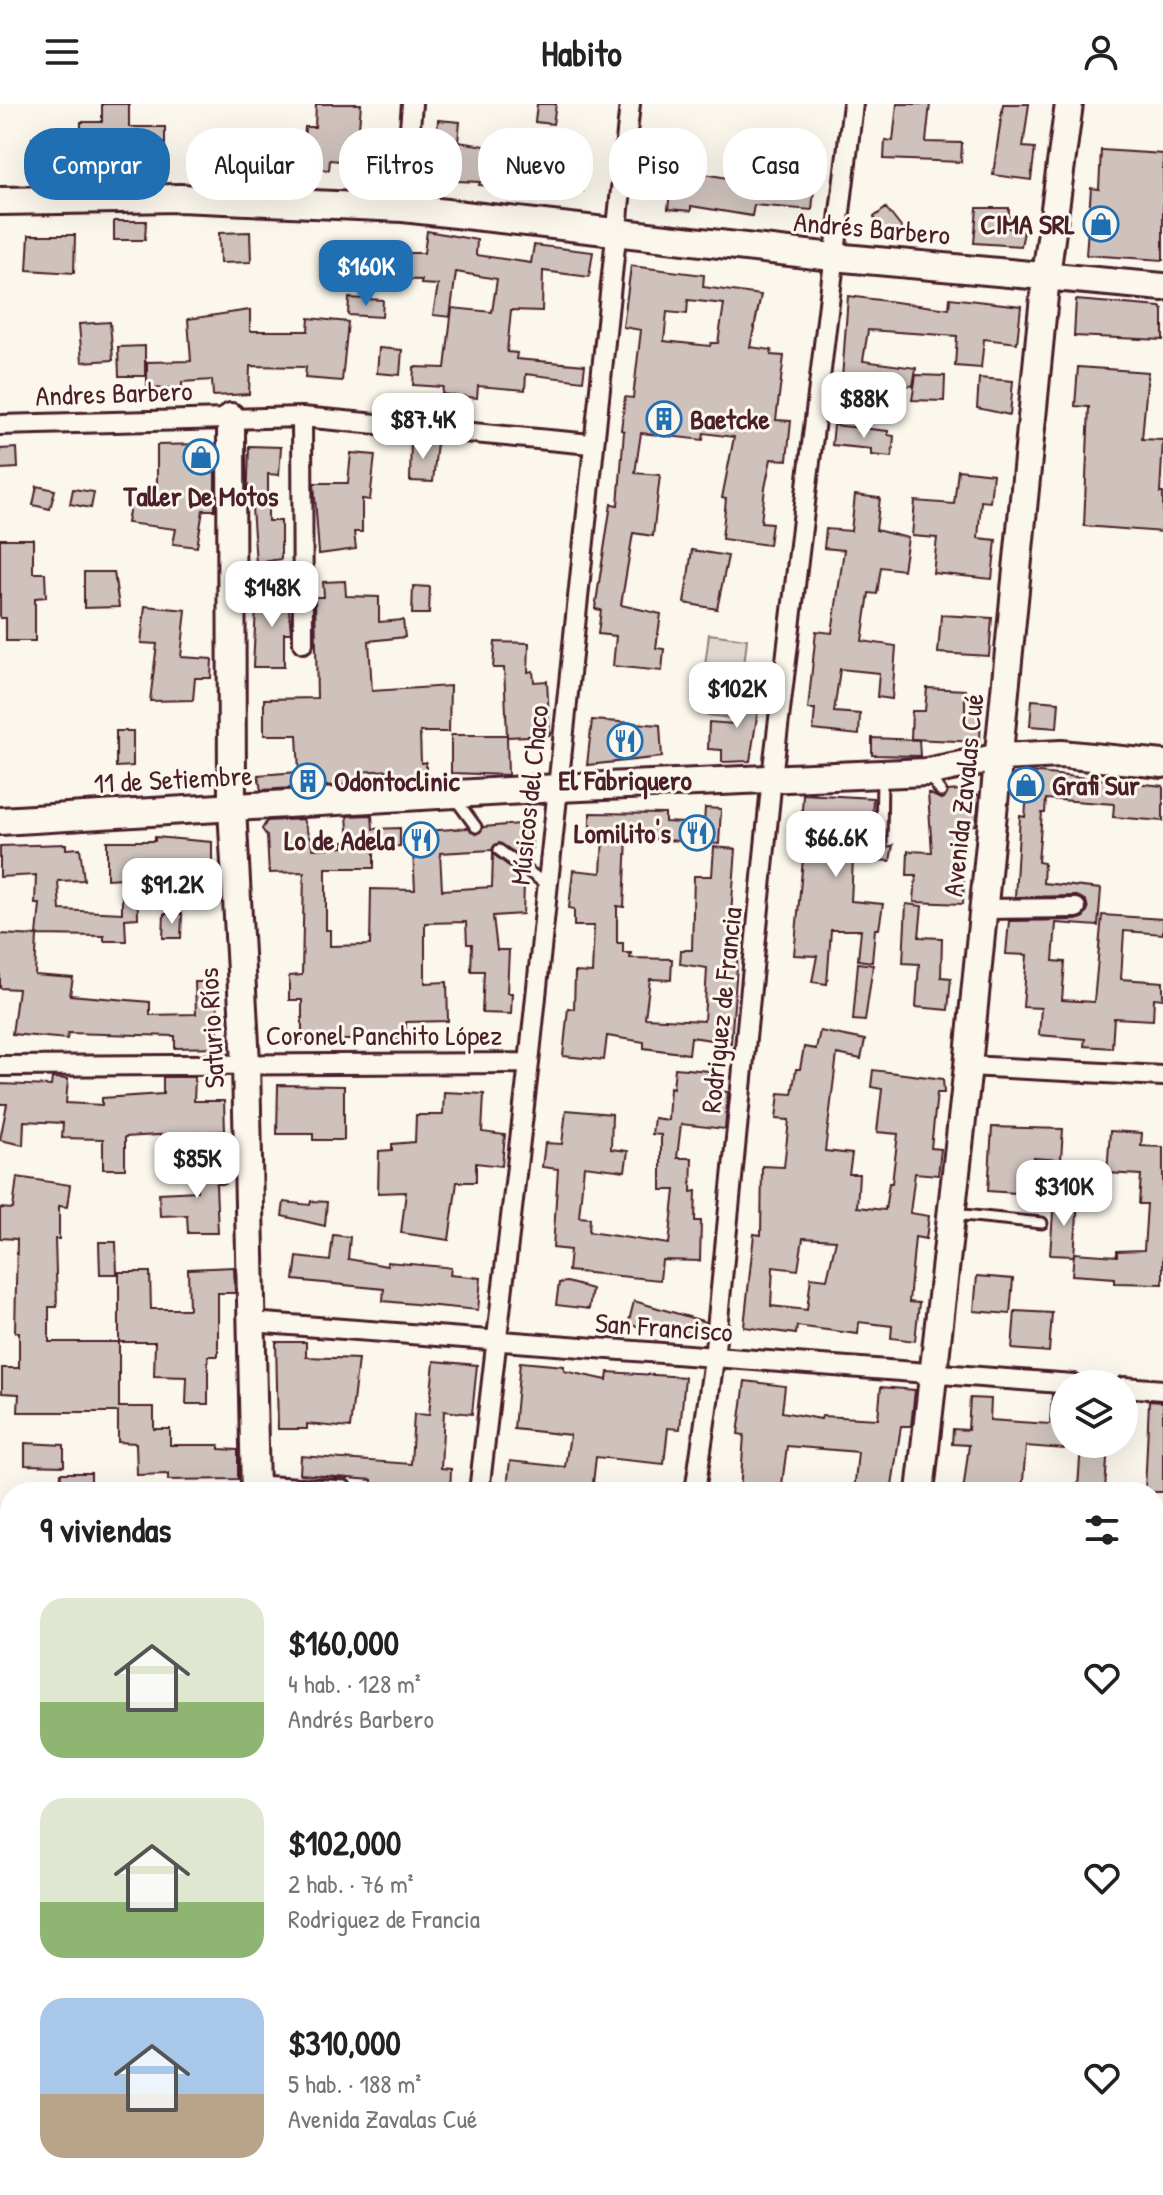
<!DOCTYPE html>
<html lang="es">
<meta charset="utf-8">
<style>
:root{--surface:#fff;--page:#f6f6f6;--text:#222;--muted:#767676;--accent:#1f6fb2}
body{margin:0;font-family:"Patrick Hand",sans-serif;background:var(--page);color:var(--text);height:100vh;display:flex;flex-direction:column;font-size:30px;white-space:nowrap}
*{box-sizing:border-box;margin:0}
p{font-size:26px;color:var(--muted)}
.icon{flex:none;width:44px;height:44px;fill:none;stroke:currentColor;stroke-width:2;stroke-linecap:round;stroke-linejoin:round}
.map{position:relative;flex:1;overflow:hidden}
.panel{position:absolute;left:0px;top:1378px;width:1164px;height:714px;display:flex;flex-direction:column;background:var(--surface);border-radius:32px 32px 0 0;box-shadow:0 8px 32px #0002}
.panel>*{flex:none}
.hud{position:absolute;left:24px;top:24px;width:1116px;height:72px;display:flex;gap:16px}
.tools{position:absolute;left:1050px;top:1266px;display:grid;gap:16px}
.tools a{display:grid;place-items:center;width:88px;height:88px;border-radius:50%;background:var(--surface);box-shadow:0 8px 32px #0002;font-size:40px}
.price{position:absolute;translate:-50% -68px;padding:0 18px;border-radius:16px;background:#fff;color:#222;font-size:26px;line-height:52px;filter:drop-shadow(0 2px 4px #0008)}
.price::after{content:'';position:absolute;left:50%;top:48px;width:24px;height:18px;margin-left:-12px;background:inherit;clip-path:polygon(0 0,100% 0,50% 100%)}
.price.on{background:var(--accent);color:#fff}
ul{padding:0;list-style:none}
li{display:flex;align-items:center;gap:24px;height:200px;padding:0 40px}
li span{display:grid;place-items:center;flex:none;width:224px;height:160px;border-radius:24px;color:#555}
li>.icon{margin-inline-start:auto}
span .icon{width:96px;height:96px;fill:#fffc;stroke-width:1}
li b{font-size:34px}
h2{display:flex;justify-content:space-between;align-items:center;height:96px;padding:0 40px;font-size:34px}
.tag{padding:0 28px;border-radius:32px;background:var(--surface);box-shadow:0 8px 32px #0002;font-size:28px;line-height:72px}
.tag.on{background:var(--accent);color:#fff}
header{display:flex;justify-content:space-between;align-items:center;height:104px;padding:0 40px;background:var(--surface);font-size:36px;font-weight:700}
.map>svg:first-child{display:block}
.green{fill:#e2d7d0;stroke:#967b7e;stroke-width:2}
.building{fill:#cfc2bc;stroke:#4a1f2b;stroke-width:2;fill-rule:evenodd}
.lines{fill:none;stroke-linecap:round;stroke-linejoin:round}
.lane-casing{stroke:#4a1f2b;stroke-width:15}
.street-casing{stroke:#4a1f2b;stroke-width:24}
.secondary-casing{stroke:#4a1f2b;stroke-width:32}
.lane{stroke:#fbf7ec;stroke-width:9}
.street{stroke:#fbf7ec;stroke-width:18}
.secondary{stroke:#fbf7ec;stroke-width:26}
.labels{text-anchor:middle;stroke-width:6;stroke-linejoin:round;paint-order:stroke}
.poi-label{font-size:28px;font-weight:bold;fill:#4a1f2b;stroke:#fbf7ec;text-anchor:end}
.street-label{font-size:28px;fill:#4a1f2b;stroke:#fbf7ec}
</style>
<header><svg class="icon" aria-label="menu" viewBox="0 0 24 24"><path d="M4 6h16M4 12h16M4 18h16"/></svg>Habito<svg class="icon" aria-label="person" viewBox="0 0 24 24"><circle cx="12" cy="8" r="4"/><path d="M4 21q1-7 8-7t8 7"/></svg></header>
<div class="map">
<svg width="1163" height="2091" viewBox="0 0 1163 2091">
<rect width="100%" height="100%" fill="#fbf7ec"/>
<filter id="ink" filterUnits="userSpaceOnUse"><feTurbulence type="fractalNoise" baseFrequency=".0125" numOctaves="2"/><feDisplacementMap in="SourceGraphic" scale="16" xChannelSelector="R" yChannelSelector="G"/><feConvolveMatrix kernelMatrix="1 2 1 2 8 2 1 2 1" color-interpolation-filters="sRGB"/></filter>
<g filter="url(#ink)">
<path class="green" d="M709,530L747,535L738,615L699,610Z"/>
<path class="building" d="M102,0H129V23H165V52L130,53V64L56,61L57,68H33L32,34L81,32V18H102Z
M316,0H361L359,23L385,25L382,61L330,56L329,66L302,64L305,23H315Z
M537,0H556L553,20L535,18Z
M897,0H930L926,38L962,39L961,58L884,55L885,36L893,37Z
M1003,0H1029L1023,43L1035,44L1031,76L993,71Z
M438,16L460,18L458,38L587,57L583,87L564,85L565,81L499,74L498,83L479,81L480,78L433,76Z
M246,31H264V62H245Z
M659,39L696,42L693,68L762,80L764,56L781,58L780,71L815,74L812,106L754,101L752,112L691,102V107L668,105L673,63L657,61Z
M1101,46L1163,50V156L1086,151L1091,84L1099,85Z
M886,104L904,127L891,136L874,113Z
M977,104H1009L1008,124L1024,128L1021,142L974,139Z
M114,117H146L145,136H114Z
M427,127L477,136L476,151L531,159L534,141L593,148L589,173L543,167L542,207L511,206L507,248L517,249L516,255L585,261L583,277L526,270L525,286L478,282L477,294L442,290L443,283L413,281L414,263L445,264L452,204L492,208L497,175L456,168L450,213L433,211L438,181L421,180L422,176L391,175V149H424Z
M250,128L251,158L220,159L219,129Z
M29,131H75L74,169L27,166Z
M631,162L704,171L703,183L761,191L750,243L772,246L771,251L784,252L776,316L791,317L787,356L771,355L765,384L761,418L772,419L769,441L722,435L726,395L722,394L734,333L704,329L703,336L641,329L635,369L660,371L653,432L633,429L621,501L661,510L656,544L664,545L662,567L613,562L616,532L598,530L601,506L595,505L611,400L618,401L624,327L621,326L625,293L633,294L641,226L623,223ZM688,196L724,200L718,239H711L710,242L664,237L667,208L687,210Z
M848,192L949,205L950,194L1021,202L1017,239L984,235L981,264L955,262L957,232L868,226L863,257L916,264L913,282L842,275Z
M349,194L383,196L382,213L348,211Z
M1076,196L1160,203L1163,206V236L1074,232Z
M250,206V227H308L309,214L348,218L342,277L305,274L306,263L250,262L249,290L213,292L212,276L182,278V284H147V258L191,257L188,215Z
M110,218L113,256L82,258L79,220Z
M145,242V272H119L118,243Z
M379,244L402,246L400,271L377,269Z
M1078,263L1148,268L1142,335L1163,336L1160,389H1163V428L1084,422L1089,303L1075,302Z
M916,271L945,272L944,297L912,296Z
M979,274L1013,277L1010,311L977,304Z
M834,321L888,327V331L894,332L892,353L871,351V345L832,341Z
M411,335L437,338L433,378L410,377Z
M206,340L215,350V406H203L197,443L173,440L176,425L127,419L131,396L157,400V341Z
M249,342L281,343L279,371L268,370V417H281V455L256,459L252,404H247Z
M17,344L18,364L0,365V345Z
M351,349L375,351L370,396L362,395V428H354L356,445L319,450L314,379H348Z
M958,366L993,370L990,398L981,397L978,434L996,436L992,475L933,469L937,434L912,432L915,397L954,400Z
M37,382L55,386L50,405L33,401Z
M73,385L94,388L91,404L70,400Z
M855,391L880,394L876,426L908,434L903,466L881,463L877,490L869,489L862,537L896,542L892,595L877,593L879,569L840,565L834,608L860,610L859,631L813,626L815,605H808L816,527L832,529L844,446L824,444L826,425L851,427Z
M0,435H33V469H45L46,493L35,494V537H6V514H0Z
M692,446L728,452L717,505L684,499Z
M84,468H114L119,503L84,504Z
M345,477L346,492L379,493V518L403,516L405,533L369,537L372,587L450,582L449,628H420L421,659L426,658V676L393,678V666L357,668V680L261,686L258,671L299,668L297,631H264V595L317,594L315,493H324L323,478Z
M287,481L291,529H284V563H253L256,503L269,504V482Z
M413,482L430,483L429,510H412Z
M145,502L186,506L181,553L212,555L211,574H195L193,596L150,597L157,540L141,539Z
M941,511L992,514L989,552L938,549Z
M495,538L529,539L528,568L533,567L534,578L547,577L550,631L507,633L508,671L451,669V631H507L504,564H493Z
M740,584L761,587L750,657L722,658V646L708,645L709,618L735,620Z
M927,584L965,586V609H981L980,638L911,635L912,607H925Z
M1032,596L1059,598L1057,624L1030,622Z
M592,616L660,621L662,653L587,661Z
M116,627H133V662L116,663Z
M872,634L919,636L920,652L872,651Z
M1029,668L1163,682V717L1113,713L1114,700L1046,695L1045,709H1042L1038,758L1044,759L1043,779L1101,785L1098,822L1056,819L1053,857L1065,858L1062,896L1094,898L1102,811L1163,815V830L1124,827L1121,875L1163,878V895L1154,894L1153,916L1114,914L1112,944L1084,942L1085,935L1039,931L1041,904L1023,903L1027,851L1006,850L1009,817L1076,816L1083,814L1088,805L1086,797L1077,792L1015,793L1020,712L1025,713Z
M971,685L979,692L976,721L956,722L953,776H964L963,800L914,798L916,771H907L908,747L932,748L928,689L941,695L948,687Z
M803,690L873,694L871,739L880,747L893,741L890,757L853,755L851,797L883,800L879,825H875L872,858L858,856L861,826H831L827,880L812,878L817,852L794,851L803,755L820,756L822,724L801,723Z
M705,704L721,705L719,740L627,733L624,803L617,802V839H623V849H631L630,854L672,855L671,876L650,875L645,914L704,917L707,864L680,860L681,846H692L694,772H712L714,743L736,745L728,849L738,850L731,939L691,933L689,950L644,944V938L607,932L604,956L563,952L568,904L574,905L575,868L592,869L594,822H574V805L569,804L573,766L601,769L603,733H590V709L665,710V718L704,720Z
M372,711L373,725L400,724V742L374,744V764H326V826H330V842L370,841L371,785L415,786L412,728L467,724L476,730L483,723L532,719V744L519,745V751L499,739L492,746L440,749L442,786L492,783L493,750L518,769L517,781L524,780L523,810L493,812L497,846H509L507,889H512L511,910L482,909L484,867H471L472,840H467L466,818L425,819V879L447,878L448,917L406,918V936H302V896H289V872L302,871L304,768L269,769L267,732L262,725L267,717L303,715L313,745L344,743V738H349L347,712Z
M155,733L212,738V760H184V768L137,771L138,814L125,815L126,837H104V832L37,831L40,800H35L36,771L0,773V742L66,740V745L80,744L84,776L58,777L60,806L122,809V774L107,775V737H155Z
M906,800L922,802L919,833L942,834L941,873L951,874L948,906L916,903L919,860L903,859Z
M164,810H182L181,834H163Z
M0,830L37,832L35,871L73,874L70,891L150,898V911L196,910L195,878H217L218,943L175,944V932L68,929L67,935L12,930L18,885L0,884Z
M858,859L873,861L865,917L853,916Z
M820,927L865,936L861,955L837,950L825,1047L852,1050L849,1070H859L857,1103L885,1106L889,1079H892L898,1030L877,1028L882,985L871,983L873,966L943,975L944,989H937L931,1044L941,1045L938,1071L915,1069L910,1109L929,1112L926,1135L915,1133L909,1198L919,1199L915,1237L891,1234L892,1222L859,1218L858,1230L797,1222L796,1230L744,1223L754,1130L761,1131L762,1062L784,1063L789,1016L776,1015L779,989L792,990L796,965H800L804,943L816,945ZM803,1134L836,1136L827,1175L811,1173L807,1206L771,1202L773,1163L798,1166Z
M675,964L720,968L717,987L728,988L725,1025L681,1020L677,1054H692L691,1088L696,1087L695,1117H701L700,1157L662,1156L660,1176L568,1167L570,1146L553,1144L558,1065L542,1063L545,1039L562,1040L566,1006L612,1010L611,1045L628,1047L625,1067L584,1062L579,1113L590,1114L589,1128L669,1140L675,1086H661V1031L652,1030L654,1014L668,1016L670,983L673,984Z
M163,973H195L194,997H224L225,1027L125,1033V1065H103V1035L62,1034L63,1019L24,1017L23,1041L0,1036L7,1000H0V980L51,982L52,974L68,975L66,999L102,1001V994L163,990Z
M278,981L344,982V1036H313V1030H277Z
M444,988L484,990L482,1028L505,1031L502,1062L476,1059V1078H457L449,1136L401,1129L406,1088L378,1089L379,1047L392,1046V1040L415,1038L416,1011H443Z
M992,1023L1063,1025L1061,1056L1034,1054L1031,1090L988,1087Z
M1110,1027L1142,1029L1141,1042L1163,1043V1180L1115,1179V1174L1072,1171L1074,1149L1117,1152V1147L1144,1146L1147,1100H1139L1141,1071L1107,1069Z
M225,1059V1080H216L218,1129H188L187,1111L160,1112L159,1089L197,1087L196,1060Z
M17,1073L70,1081L67,1103L59,1102V1135H55L57,1203H49V1238H119V1303H154V1325H170V1341H219V1345L238,1346V1375L168,1376V1370L137,1371L136,1339L118,1338V1308H18L19,1290L2,1289V1264H19V1228H15L17,1135L0,1134V1104L13,1105Z
M1054,1095L1078,1097L1074,1152L1050,1151Z
M311,1097L327,1098L325,1122L282,1112L284,1098L310,1101Z
M333,1131L350,1133L348,1155L387,1162V1158L445,1163L451,1164L450,1171L481,1174L478,1206L383,1197L384,1185L294,1176L297,1153L330,1157Z
M99,1138H116L117,1170H100Z
M234,1163L235,1189H218V1252H208V1300H186L187,1273L154,1272L155,1238H119V1168H150L151,1205H189L188,1165Z
M977,1172L1013,1175L1010,1210L974,1207Z
M567,1178L592,1185L589,1205L556,1201L559,1179Z
M634,1197L706,1218L704,1230L628,1221Z
M1015,1207L1052,1209L1049,1248L1012,1245Z
M276,1238H306V1253L358,1255L350,1324L307,1320V1325H278Z
M434,1257L477,1261L472,1310L444,1307L441,1364L451,1365L450,1388L372,1384V1376L300,1370L301,1352L411,1360L414,1310L429,1311Z
M520,1258L564,1262V1267L607,1276L608,1268L685,1273L680,1325L668,1324L664,1360L596,1353L592,1388L507,1384L510,1357L565,1363L570,1331L514,1325Z
M745,1277L785,1282L782,1308L821,1315L822,1312L878,1315L881,1283L915,1286L911,1322H901L891,1388H854L858,1348L787,1342L781,1388H740L744,1331L738,1330Z
M1052,1290L1064,1291V1345L1026,1342L1022,1388H963L969,1341L952,1340L953,1325L968,1326L970,1294L991,1295L990,1316L1050,1320Z
M1149,1297L1163,1298V1388H1145Z
M25,1339L64,1341V1362L25,1361Z
M1081,1340H1108L1105,1386L1078,1384Z
M61,1369H91V1385L60,1384Z"/>
<g class="lines">
<defs>
<path id="lane" d="M929,671L941,688
M454,693L476,723
M881,740L882,671
M499,746L547,781
M954,1110L1042,1119
M257,1377L345,1382"/>
<path id="street" d="M403,104L412,0
M302,313L303,539
M0,321L302,313L591,340
M984,805L1076,804
M0,962L529,959
M968,962L1163,972
M251,1218L1073,1280
M1124,1283L1163,1286
M479,1388L529,959L630,0
M695,1388L714,1255L772,673L853,0
M0,1456L10,1458
M1154,1596H1163
M0,1773L10,1775
M0,1788L10,1789
M1154,1933L1163,1851
M0,2023L2,2091
M79,2082L109,2091
M502,2091L503,2082
M1140,2091L1141,2082"/>
<path id="secondary" d="M0,97L179,94L403,104L833,153L1163,183
M231,313L232,704L246,959L255,1388
M0,717L558,684L927,668L1000,653L1061,650L1163,660
M920,1388L968,962L1046,172L1069,0
M238,2091L239,2082
M839,2091L840,2082"/>
</defs>
<use href="#lane" class="lane-casing"/>
<use href="#street" class="street-casing"/>
<use href="#secondary" class="secondary-casing"/>
<use href="#lane" class="lane"/>
<use href="#street" class="street"/>
<use href="#secondary" class="secondary"/>
</g>
</g>
<defs>
<symbol id="shop-ring" viewBox="-11 -11 22 22"><circle r="9.5" fill="#fbf7ec" stroke="#1f6fb2" stroke-width="1.5"/><path d="M-5-2.5h2.3a2.7 3.5 0 0 1 5.4 0H5L5.5 6h-11ZM-1.5-2.5h3a1.5 2.3 0 0 0-3 0Z" fill="#1f6fb2"/></symbol>
<symbol id="building-ring" viewBox="-11 -11 22 22"><circle r="9.5" fill="#fbf7ec" stroke="#1f6fb2" stroke-width="1.5"/><path d="M-4-6H4V6H1V3H-1V6H-4ZM-2.5-4.3h1.7v1.8h-1.7ZM.8-4.3h1.7v1.8H.8ZM-2.5-1h1.7V.8h-1.7ZM.8-1h1.7V.8H.8Z" fill="#1f6fb2"/></symbol>
<symbol id="restaurant-ring" viewBox="-11 -11 22 22"><circle r="9.5" fill="#fbf7ec" stroke="#1f6fb2" stroke-width="1.5"/><path d="M-5-6h1v4h1v-4h1v4h1v-4h1v5L-1.5 .5V6h-2V.5L-5-1ZM5-6V6H3V1.5H1.5Q1.5-4 5-6Z" fill="#1f6fb2"/></symbol>
</defs>
<g fill-rule="evenodd">
<use href="#shop-ring" x="1081" y="100" width="40" height="40"/>
<use href="#building-ring" x="644" y="295" width="40" height="40"/>
<use href="#shop-ring" x="181" y="333" width="40" height="40"/>
<use href="#restaurant-ring" x="605" y="617" width="40" height="40"/>
<use href="#building-ring" x="288" y="657" width="40" height="40"/>
<use href="#shop-ring" x="1006" y="661" width="40" height="40"/>
<use href="#restaurant-ring" x="677" y="709" width="40" height="40"/>
<use href="#restaurant-ring" x="401" y="716" width="40" height="40"/>
</g>
<g class="labels">
<g class="poi-label">
<text x="1075" y="130">CIMA SRL</text>
<text x="690" y="325" text-anchor="start">Baetcke</text>
<text x="201" y="402" text-anchor="middle">Taller De Motos</text>
<text x="625" y="686" text-anchor="middle">El Fabriquero</text>
<text x="334" y="687" text-anchor="start">Odontoclinic</text>
<text x="1052" y="691" text-anchor="start">Grafi Sur</text>
<text x="671" y="739">Lomilito's</text>
<text x="395" y="746">Lo de Adela</text>
</g>
<g class="street-label">
<text transform="translate(872 124) rotate(5)" y="10">Andrés Barbero</text>
<text transform="translate(114 289) rotate(-2)" y="10">Andres Barbero</text>
<text transform="translate(173 675) rotate(-3)" y="10">11 de Setiembre</text>
<text transform="translate(529 691) rotate(-84)" y="10">Músicos del Chaco</text>
<text transform="translate(963 691) rotate(-84)" y="10">Avenida Zavalas Cué</text>
<text transform="translate(721 906) rotate(-84)" y="10">Rodriguez de Francia</text>
<text transform="translate(211 924) rotate(-93)" y="10">Saturio Ríos</text>
<text x="384" y="941">Coronel Panchito López</text>
<text transform="translate(664 1223) rotate(4)" y="10">San Francisco</text>
</g>
</g>
</svg>
<div class="tools">
<a><svg class="icon" aria-label="layers" viewBox="0 0 24 24"><path d="M12 4l9 5-9 5-9-5zM3 14l9 5 9-5"/></svg></a>
</div>
<b class="price on" style="left:366px;top:204px">$160K</b>
<b class="price" style="left:864px;top:336px">$88K</b>
<b class="price" style="left:423px;top:357px">$87.4K</b>
<b class="price" style="left:272px;top:525px">$148K</b>
<b class="price" style="left:737px;top:626px">$102K</b>
<b class="price" style="left:836px;top:775px">$66.6K</b>
<b class="price" style="left:172px;top:822px">$91.2K</b>
<b class="price" style="left:197px;top:1096px">$85K</b>
<b class="price" style="left:1064px;top:1124px">$310K</b>
<div class="hud">
<a class="tag on">Comprar</a>
<a class="tag">Alquilar</a>
<a class="tag">Filtros</a>
<a class="tag">Nuevo</a>
<a class="tag">Piso</a>
<a class="tag">Casa</a>
</div>
<section class="panel">
<h2>9 viviendas<svg class="icon" aria-label="filters" viewBox="0 0 24 24"><path d="M4 7h16M4 17h16"/><circle cx="9" cy="7" r="2"/><circle cx="15" cy="17" r="2"/></svg></h2>
<ul>
<li><span style="background:linear-gradient(#dfe7d0 65%,#8fb573 0)"><svg class="icon" aria-label="home" viewBox="0 0 24 24"><path d="M3 11l9-7 9 7M6 9v11h12V9"/></svg></span><div><b>$160,000</b><p>4 hab. · 128 m²</p><p>Andrés Barbero</p></div><svg class="icon" aria-label="heart" viewBox="0 0 24 24"><path d="M12 20l-8-8c-3-5 5-10 8-4 3-6 11-1 8 4z"/></svg></li>
<li><span style="background:linear-gradient(#dfe7d0 65%,#8fb573 0)"><svg class="icon" aria-label="home" viewBox="0 0 24 24"><path d="M3 11l9-7 9 7M6 9v11h12V9"/></svg></span><div><b>$102,000</b><p>2 hab. · 76 m²</p><p>Rodriguez de Francia</p></div><svg class="icon" aria-label="heart" viewBox="0 0 24 24"><path d="M12 20l-8-8c-3-5 5-10 8-4 3-6 11-1 8 4z"/></svg></li>
<li><span style="background:linear-gradient(#a9c7e8 60%,#b9a48a 0)"><svg class="icon" aria-label="home" viewBox="0 0 24 24"><path d="M3 11l9-7 9 7M6 9v11h12V9"/></svg></span><div><b>$310,000</b><p>5 hab. · 188 m²</p><p>Avenida Zavalas Cué</p></div><svg class="icon" aria-label="heart" viewBox="0 0 24 24"><path d="M12 20l-8-8c-3-5 5-10 8-4 3-6 11-1 8 4z"/></svg></li>
</ul>
</section>
</div>
